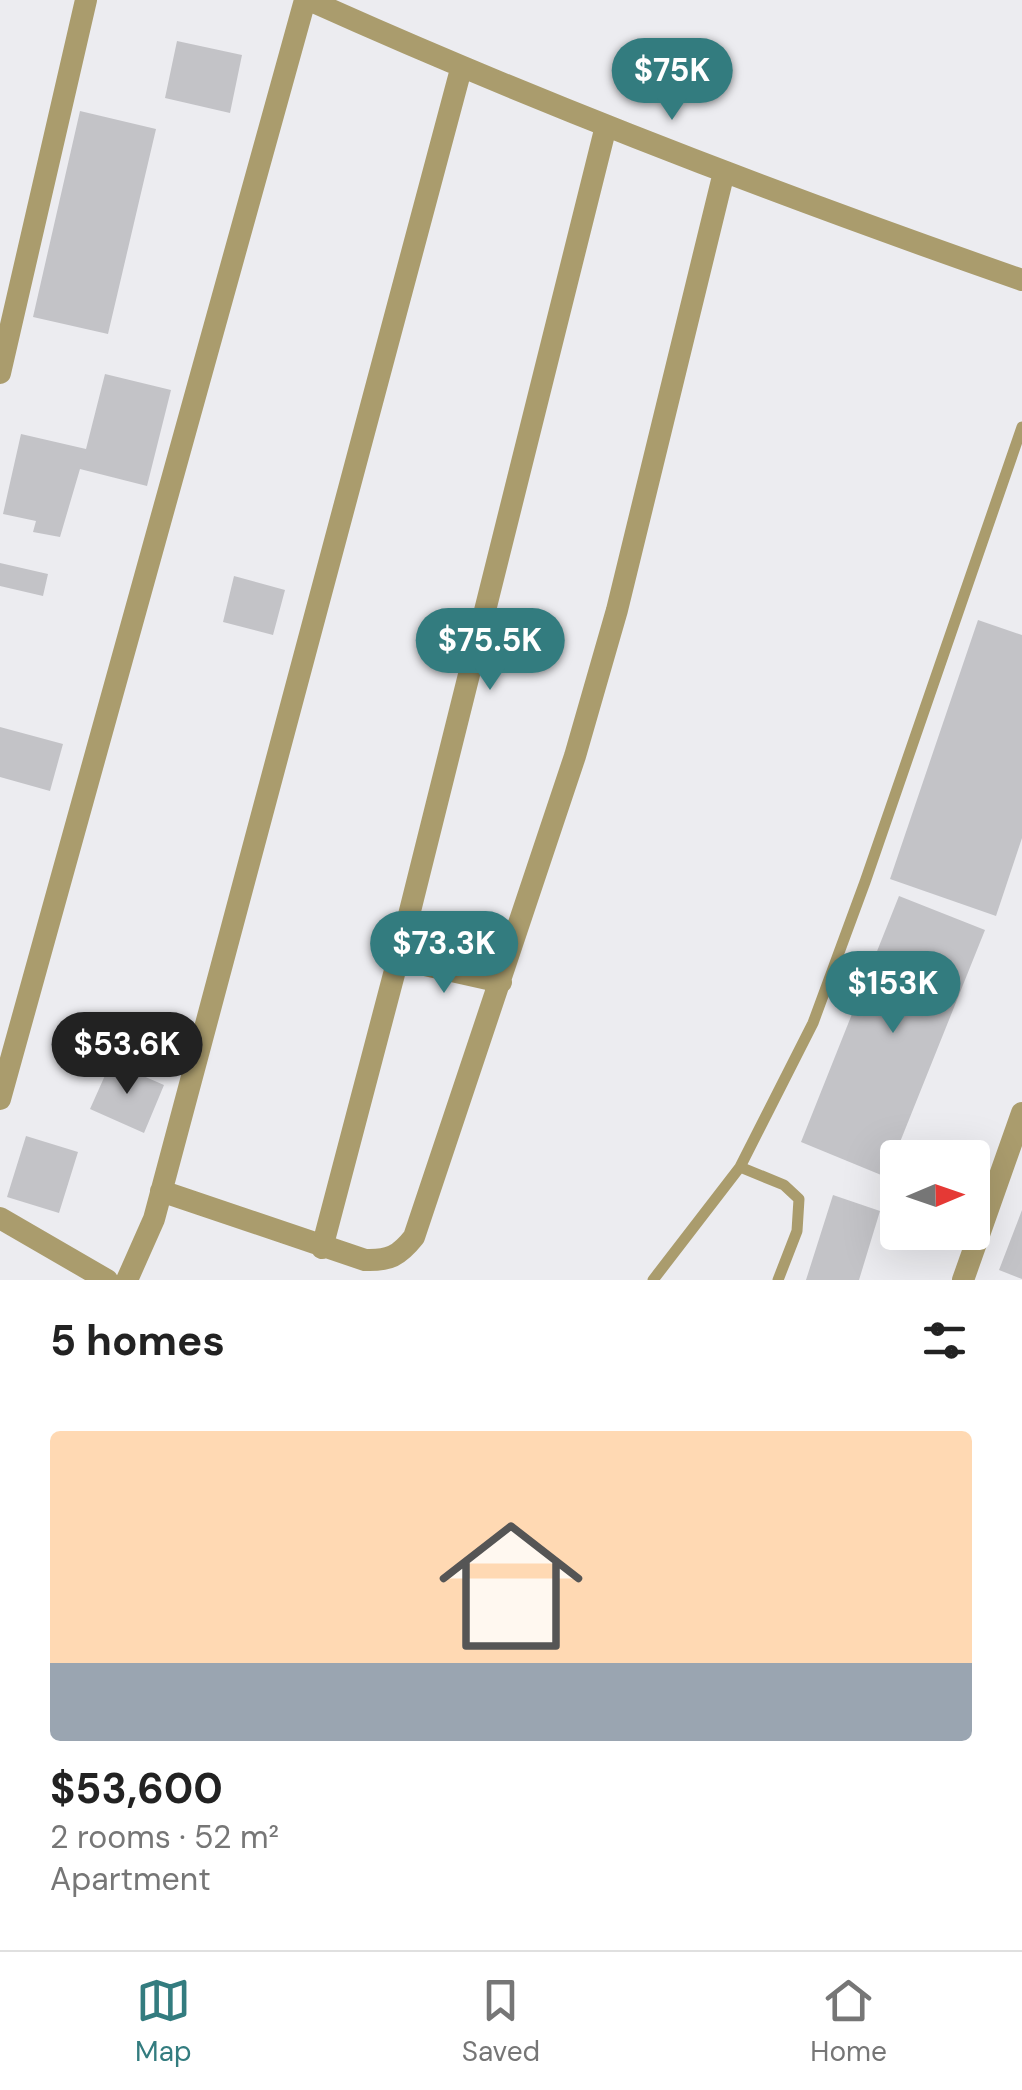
<!DOCTYPE html>
<meta charset="utf-8">
<style>
:root{--surface:#fff;--page:#f2f2f2;--text:#222;--muted:#767676;--line:#e0e0e0;--accent:#337c7f}
body{margin:0;font-family:"DM Sans",sans-serif;background:var(--page);color:var(--text);height:100vh;display:flex;flex-direction:column;font-size:38px;white-space:nowrap}
*{box-sizing:border-box;margin:0}
p{font-size:32px;color:var(--muted)}
.icon{flex:none;width:55px;height:55px;fill:none;stroke:currentColor;stroke-width:2;stroke-linecap:round;stroke-linejoin:round}
.map{position:relative;height:1280px;overflow:hidden}
.sheet{display:flex;flex-direction:column;background:var(--surface);flex:1}
.sheet>*{flex:none}
.needle{width:65px;rotate:88deg}
.tools{position:absolute;left:880px;top:1140px;display:grid;gap:20px}
.tools a{display:grid;place-items:center;width:110px;height:110px;border-radius:10px;background:var(--surface);box-shadow:0 10px 40px #0002;font-size:50px}
.price{position:absolute;translate:-50% -85px;padding:0 22px;border-radius:35px;background:var(--accent);color:#fff;font-size:32px;line-height:65px;filter:drop-shadow(0 2px 5px #0008)}
.price::after{content:'';position:absolute;left:50%;top:60px;width:30px;height:22px;margin-left:-15px;background:inherit;clip-path:polygon(0 0,100% 0,50% 100%)}
.price.active{background:#222;color:#fff}
ul{padding:0;list-style:none}
li{display:grid;align-content:center;gap:20px;height:530px;padding:0 50px}
li+li{border-top:2px solid var(--line)}
li span{display:grid;place-items:center;height:310px;border-radius:10px;color:#555}
li>.icon{margin-inline-start:auto}
span .icon{width:180px;height:180px;fill:#fffc;stroke-width:1}
li b{font-size:42px}
h2{display:flex;justify-content:space-between;align-items:center;height:120px;padding:0 50px;font-size:42px}
.tab-bar{display:flex;justify-content:space-around;align-items:center;height:140px;border-top:2px solid var(--line);background:var(--surface);font-size:28px;color:var(--muted)}
.tab-bar a{display:grid;justify-items:center;gap:5px}
.tab-bar .active{color:var(--accent)}
.map>svg:first-child{display:block}
.building{fill:#c3c3c7}
.lines{fill:none;stroke-linecap:round;stroke-linejoin:round}
.service{stroke:#aa9c6d;stroke-width:11}
.minor{stroke:#aa9c6d;stroke-width:22}
</style>
<div class="map">
<svg width="1022" height="1280" viewBox="0 0 1022 1280">
<rect width="100%" height="100%" fill="#ececf0"/>
<path class="building" d="M177,41L242,55L230,113L165,98Z
M80,111L156,129L108,334L33,317Z
M105,374L171,390L147,486L80,469L60,537L33,532L36,521L3,514L21,434L86,449Z
M0,563L48,574L43,596L0,586Z
M234,576L285,590L273,635L223,622Z
M978,620L1022,635V838L996,916L890,879Z
M0,727L63,744L50,791L0,777Z
M899,896L985,930L886,1177L801,1142Z
M111,1062L164,1085L144,1133L90,1109Z
M26,1136L78,1152L59,1213L7,1197Z
M920,1140L968,1157V1158H914Z
M833,1195L880,1211L859,1280H806Z
M1022,1210V1279L999,1270Z
M906,1232H949L945,1246Z"/>
<g class="lines">
<path class="service" d="M740,1167L784,1185L799,1199L797,1231L778,1280
M653,1280L740,1167L813,1023L865,882L1022,427"/>
<path class="minor" d="M309,0C542,105 781,196 1022,280
M0,373L86,0
M398,959L501,982
M0,1099L305,0
M161,1191L365,1260C389,1261 399,1256 414,1237L575,756L617,610L724,172
M0,1218L107,1280
M322,1248L398,959L606,126
M127,1280L154,1219L461,69
M963,1280L1022,1113"/>
</g>
</svg>
<div class="tools">
<a><svg class="needle" viewBox="-14 -14 28 28"><path d="M0-13l5 13h-10z" fill="#e53935"/><path d="M0 13l5-13h-10z" fill="#767676"/></svg></a>
</div>
<b class="price" style="left:672px;top:123px">$75K</b>
<b class="price" style="left:490px;top:693px">$75.5K</b>
<b class="price" style="left:444px;top:996px">$73.3K</b>
<b class="price" style="left:893px;top:1036px">$153K</b>
<b class="price active" style="left:127px;top:1097px">$53.6K</b>
</div>
<section class="sheet">
<h2>5 homes<svg class="icon" aria-label="filters" viewBox="0 0 24 24"><path d="M4 7h16M4 17h16"/><circle cx="9" cy="7" r="2"/><circle cx="15" cy="17" r="2"/></svg></h2>
<ul>
<li><span style="background:linear-gradient(#ffd9b3 75%,#9aa5b1 0)"><svg class="icon" aria-label="home" viewBox="0 0 24 24"><path d="M3 11l9-7 9 7M6 9v11h12V9"/></svg></span><div><b>$53,600</b><p>2 rooms · 52 m²</p><p>Apartment</p></div></li>
</ul>
</section>
<nav class="tab-bar">
<a class="active"><svg class="icon" aria-label="map" viewBox="0 0 24 24"><path d="M3 6l6-2 6 2 6-2v14l-6 2-6-2-6 2zM9 4v14M15 6v14"/></svg>Map</a>
<a><svg class="icon" aria-label="saved" viewBox="0 0 24 24"><path d="M7 4h10v16l-5-4-5 4z"/></svg>Saved</a>
<a><svg class="icon" aria-label="home" viewBox="0 0 24 24"><path d="M3 11l9-7 9 7M6 9v11h12V9"/></svg>Home</a>
</nav>
